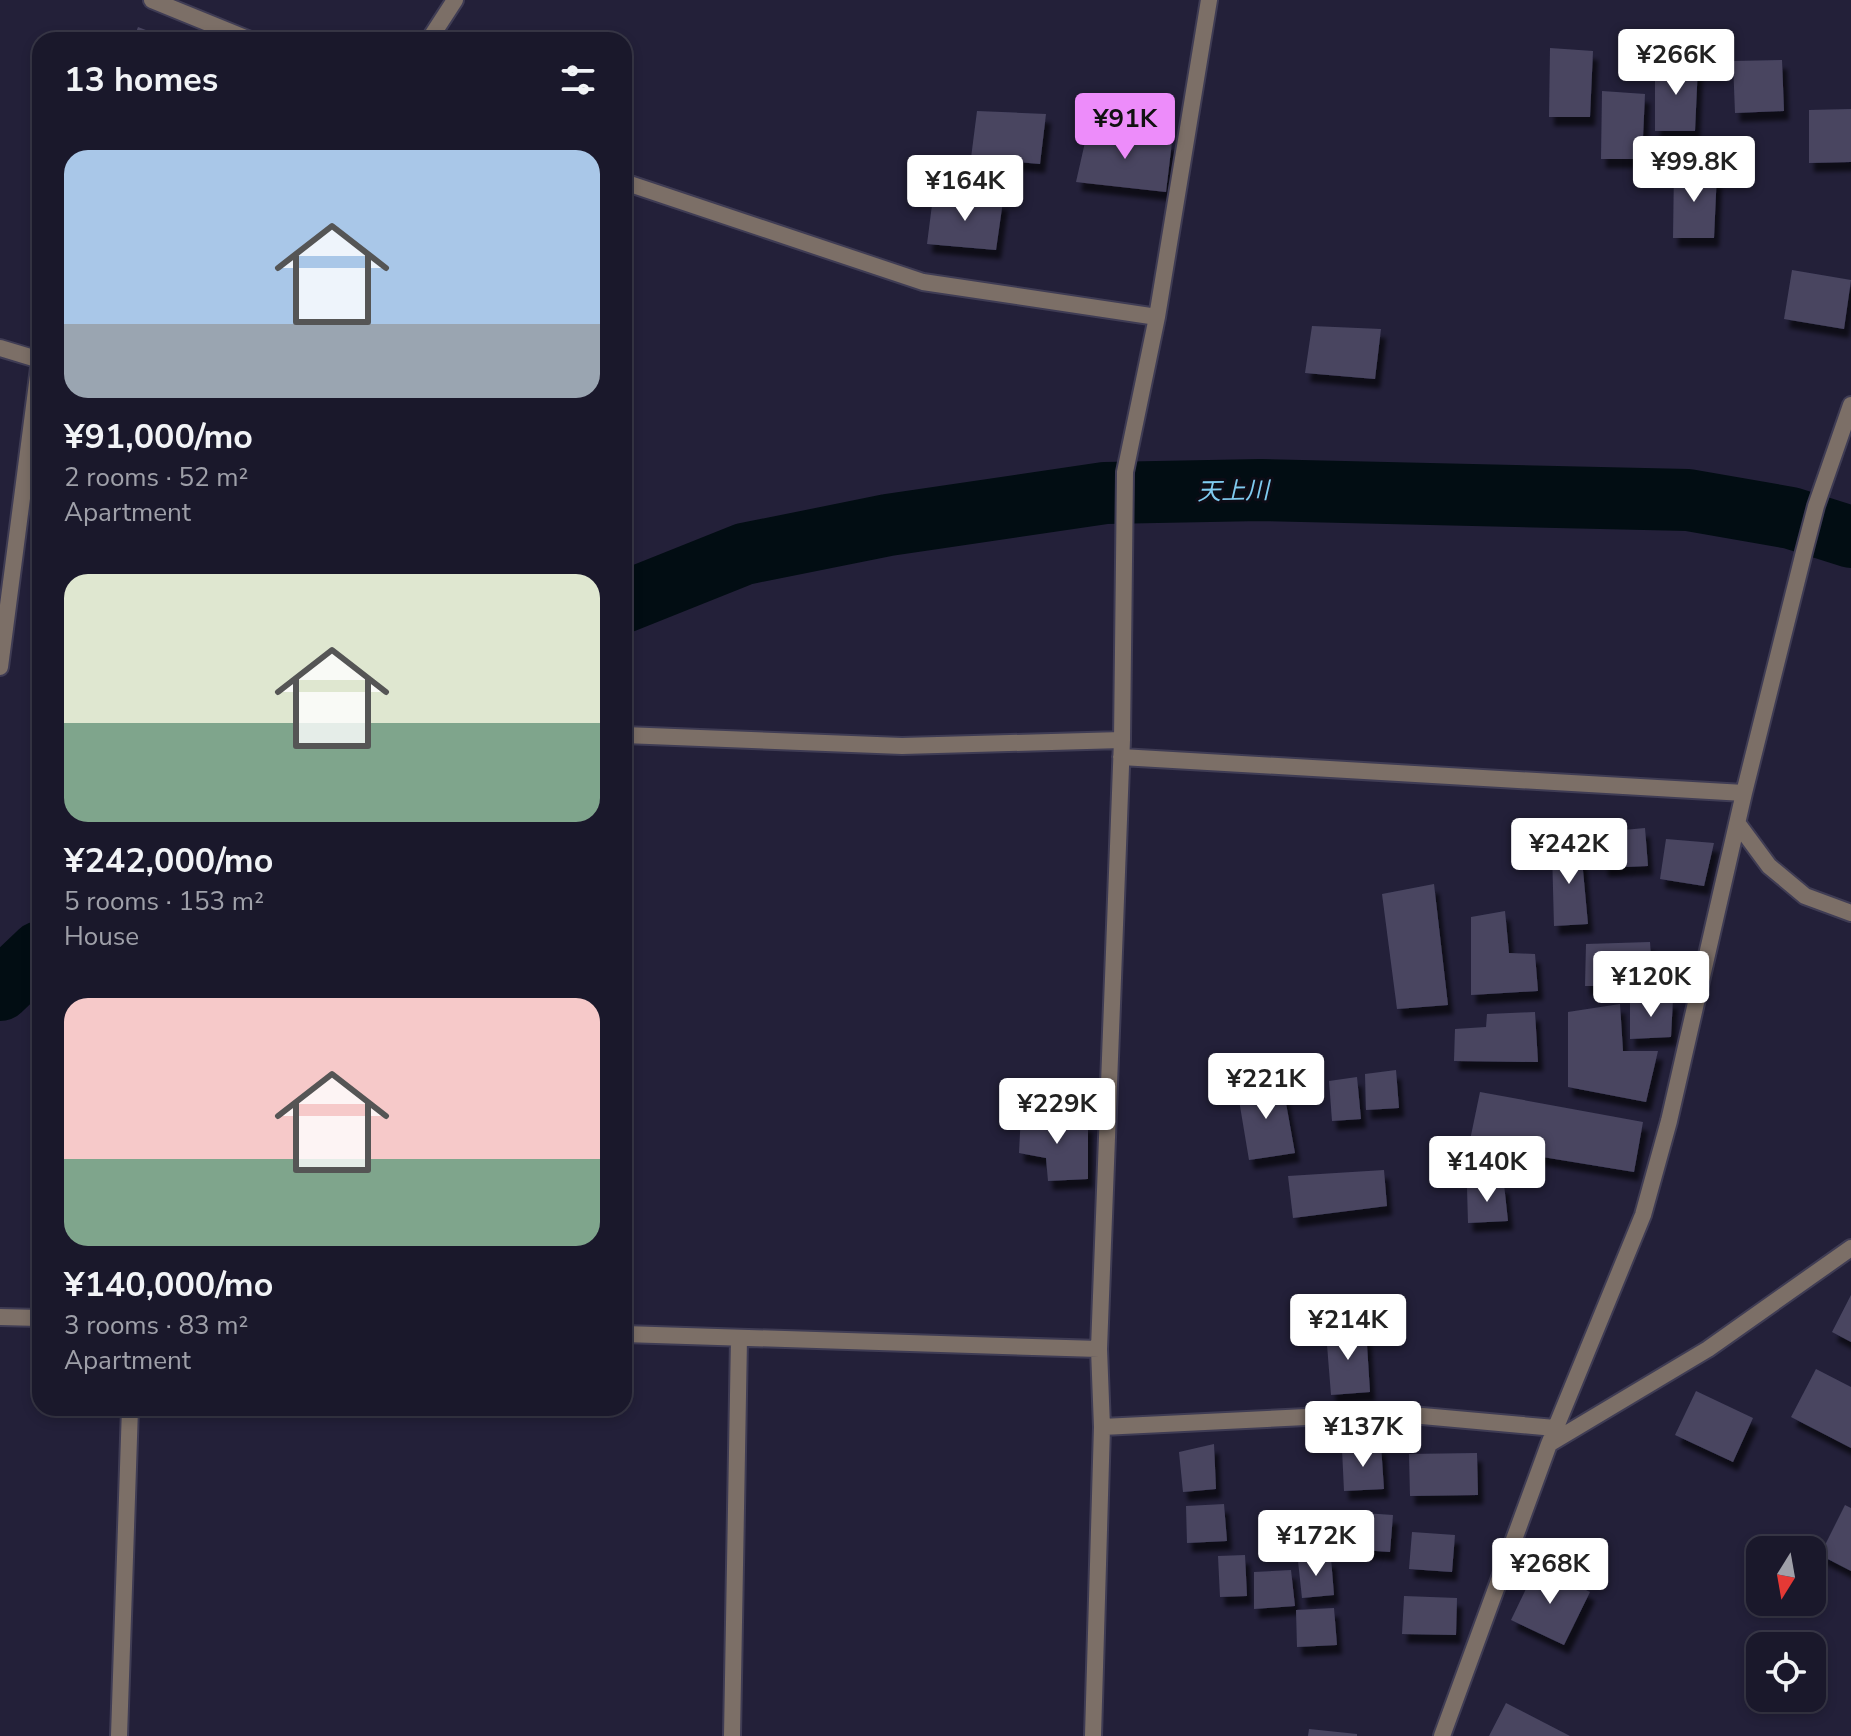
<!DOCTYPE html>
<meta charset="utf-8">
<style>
:root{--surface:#1a182b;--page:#232133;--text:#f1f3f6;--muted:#9fa0a9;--line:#383747;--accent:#ed8cfa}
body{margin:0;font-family:"Nunito Sans","Noto Sans JP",sans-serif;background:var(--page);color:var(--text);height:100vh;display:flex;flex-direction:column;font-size:30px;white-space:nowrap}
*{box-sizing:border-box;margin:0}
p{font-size:26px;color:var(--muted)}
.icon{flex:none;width:44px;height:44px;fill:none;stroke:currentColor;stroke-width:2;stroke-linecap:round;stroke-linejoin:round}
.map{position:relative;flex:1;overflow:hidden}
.panel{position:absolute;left:32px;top:32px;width:600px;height:1384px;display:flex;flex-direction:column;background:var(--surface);border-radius:24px;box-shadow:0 4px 12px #0003,0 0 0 2px var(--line)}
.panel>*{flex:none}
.needle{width:52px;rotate:191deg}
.fabs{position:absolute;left:1746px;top:1536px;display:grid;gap:16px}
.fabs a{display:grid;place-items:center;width:80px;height:80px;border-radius:16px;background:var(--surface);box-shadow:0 4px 12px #0003,0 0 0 2px var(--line);font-size:40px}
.price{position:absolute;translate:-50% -68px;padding:0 18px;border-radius:8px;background:#fff;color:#222;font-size:26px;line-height:52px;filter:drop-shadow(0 2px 4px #0008)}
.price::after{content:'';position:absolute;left:50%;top:48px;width:24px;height:18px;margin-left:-12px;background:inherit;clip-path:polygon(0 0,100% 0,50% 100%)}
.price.active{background:var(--accent);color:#111}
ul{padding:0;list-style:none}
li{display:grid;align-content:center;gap:16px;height:424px;padding:0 32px}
li span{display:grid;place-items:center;height:248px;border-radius:24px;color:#555}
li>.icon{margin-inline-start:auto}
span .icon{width:144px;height:144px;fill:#fffc;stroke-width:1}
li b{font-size:34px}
h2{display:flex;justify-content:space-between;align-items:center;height:96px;padding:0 32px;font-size:34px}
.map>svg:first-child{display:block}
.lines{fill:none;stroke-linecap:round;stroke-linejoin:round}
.river{stroke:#020d13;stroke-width:62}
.building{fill:#484561;filter:url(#shadow)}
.minor-casing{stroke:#3f3c54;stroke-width:20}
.minor{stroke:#7c6f67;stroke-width:16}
.labels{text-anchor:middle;stroke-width:6;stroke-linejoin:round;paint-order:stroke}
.water-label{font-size:24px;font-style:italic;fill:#80cbf0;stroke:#0d0c16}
</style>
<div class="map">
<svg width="1851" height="1736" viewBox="0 0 1851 1736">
<defs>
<filter id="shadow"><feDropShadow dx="5" dy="9" stdDeviation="2" flood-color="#0009"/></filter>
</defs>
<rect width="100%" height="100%" fill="#232039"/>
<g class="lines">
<path class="river" d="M624,602L744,554L888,525L1105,493L1261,490L1688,500L1791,518L1851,537
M0,990L40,952"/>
</g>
<path class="building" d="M138,27L172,40H133Z
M1550,48L1593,51L1590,117H1549Z
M1782,60L1784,111L1735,113L1733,61Z
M1655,62L1698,65L1695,131H1655Z
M1602,91L1645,94L1642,159H1601Z
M1851,109V162L1809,163V110Z
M977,111L1046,114L1040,164L971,158Z
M1088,129L1172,142L1166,192L1076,182Z
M1674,169L1717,172L1714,238H1673Z
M933,197L1003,201L996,250L927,244Z
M1792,270L1851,280L1844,329L1784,319Z
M1312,326L1381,329L1375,379L1305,373Z
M1645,828L1648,866L1603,868L1602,832Z
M1580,838L1588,924L1554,926L1552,851Z
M1666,839L1714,843L1704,886L1660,879Z
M1434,884L1448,1005L1397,1009L1382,894Z
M1505,911L1509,953L1535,954L1538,991L1471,995V917Z
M1650,942L1653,986H1585L1586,944Z
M1673,999L1671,1037L1630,1039V1003Z
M1620,1004L1623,1051H1658L1646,1102L1568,1087V1012Z
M1535,1012L1538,1062L1454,1061L1455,1029L1486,1027L1487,1014Z
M1396,1070L1399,1108L1366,1110L1365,1074Z
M1357,1077L1361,1119L1332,1121L1329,1081Z
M1282,1081L1295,1153L1249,1160L1237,1088Z
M1480,1092L1643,1122L1634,1172L1469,1145Z
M1021,1114L1088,1123V1179L1048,1181L1046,1158L1019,1153Z
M1384,1170L1387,1206L1293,1218L1288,1176Z
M1504,1184L1508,1221L1468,1223L1467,1187Z
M1851,1295V1342L1832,1332Z
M1366,1329L1370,1392L1331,1395L1326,1332Z
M1816,1369L1851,1387V1448L1791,1417Z
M1696,1391L1753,1418L1733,1462L1675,1435Z
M1214,1444L1216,1489L1183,1492L1179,1452Z
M1381,1445L1384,1489L1344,1491L1342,1449Z
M1477,1453L1478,1495L1410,1496L1409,1454Z
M1224,1504L1227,1541L1187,1543L1186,1506Z
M1845,1505L1851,1508V1571L1820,1555Z
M1269,1510L1312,1513L1310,1550L1267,1547Z
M1349,1512L1393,1515L1390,1552L1347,1549Z
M1412,1532L1455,1535L1452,1572L1409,1569Z
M1245,1555L1247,1596L1220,1597L1218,1556Z
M1331,1558L1334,1595L1302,1598L1298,1561Z
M1537,1566L1590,1592L1564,1645L1511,1620Z
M1291,1570L1295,1606L1254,1609V1572Z
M1404,1596L1457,1598L1456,1635L1402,1634Z
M1334,1608L1337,1645L1297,1647L1296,1610Z
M1506,1703L1570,1736H1489Z
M1309,1729L1357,1734V1736H1308Z"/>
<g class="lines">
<defs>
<path id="minor" d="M152,0L250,40
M429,40L455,0
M624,182L923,282L1157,317
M0,348L40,360
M0,667L40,360
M624,735L902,746L1122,740
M1121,757L1744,793
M1738,824L1769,866L1805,896L1851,913
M0,1317L40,1318
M624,1334L1099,1349
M1102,1427L1389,1413L1555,1428
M1549,1444L1708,1349L1851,1248
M119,1736L130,1408
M732,1736L739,1338
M1093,1736L1102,1427L1099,1349L1122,740L1125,472L1157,317L1209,0
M1442,1736L1549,1444L1643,1215L1669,1121L1744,793L1804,552L1816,506L1851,405"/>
</defs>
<use href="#minor" class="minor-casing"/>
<use href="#minor" class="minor"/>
</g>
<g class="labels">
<g class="water-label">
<text transform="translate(1233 491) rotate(-1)" y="8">天上川</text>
</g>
</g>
</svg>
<div class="fabs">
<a><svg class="needle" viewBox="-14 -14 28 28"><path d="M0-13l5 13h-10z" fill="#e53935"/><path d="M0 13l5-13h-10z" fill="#9fa0a9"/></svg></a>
<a><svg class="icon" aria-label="locate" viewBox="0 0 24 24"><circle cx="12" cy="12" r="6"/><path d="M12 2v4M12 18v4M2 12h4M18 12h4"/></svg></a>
</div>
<b class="price" style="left:1676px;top:97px">¥266K</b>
<b class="price active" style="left:1125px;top:161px">¥91K</b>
<b class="price" style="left:1694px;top:204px">¥99.8K</b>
<b class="price" style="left:965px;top:223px">¥164K</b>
<b class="price" style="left:1569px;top:886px">¥242K</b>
<b class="price" style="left:1651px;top:1019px">¥120K</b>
<b class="price" style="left:1266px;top:1121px">¥221K</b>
<b class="price" style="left:1057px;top:1146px">¥229K</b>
<b class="price" style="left:1487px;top:1204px">¥140K</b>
<b class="price" style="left:1348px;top:1362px">¥214K</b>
<b class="price" style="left:1363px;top:1469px">¥137K</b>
<b class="price" style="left:1316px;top:1578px">¥172K</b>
<b class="price" style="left:1550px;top:1606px">¥268K</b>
<section class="panel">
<h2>13 homes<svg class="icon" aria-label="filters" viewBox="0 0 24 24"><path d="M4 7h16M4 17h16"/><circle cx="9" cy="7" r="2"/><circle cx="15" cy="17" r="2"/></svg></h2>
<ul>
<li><span style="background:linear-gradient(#a9c7e8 70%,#9aa5b1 0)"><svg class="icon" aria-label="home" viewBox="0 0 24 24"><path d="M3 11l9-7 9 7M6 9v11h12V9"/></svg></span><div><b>¥91,000/mo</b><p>2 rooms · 52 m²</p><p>Apartment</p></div></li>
<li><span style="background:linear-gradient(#dfe7d0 60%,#7fa58c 0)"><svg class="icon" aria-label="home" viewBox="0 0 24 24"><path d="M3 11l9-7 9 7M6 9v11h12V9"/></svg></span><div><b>¥242,000/mo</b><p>5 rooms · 153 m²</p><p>House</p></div></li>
<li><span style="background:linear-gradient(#f6c9c9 65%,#7fa58c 0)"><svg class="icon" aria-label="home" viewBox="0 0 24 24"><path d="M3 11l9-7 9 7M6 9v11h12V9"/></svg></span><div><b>¥140,000/mo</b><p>3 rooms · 83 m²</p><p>Apartment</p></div></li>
</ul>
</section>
</div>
